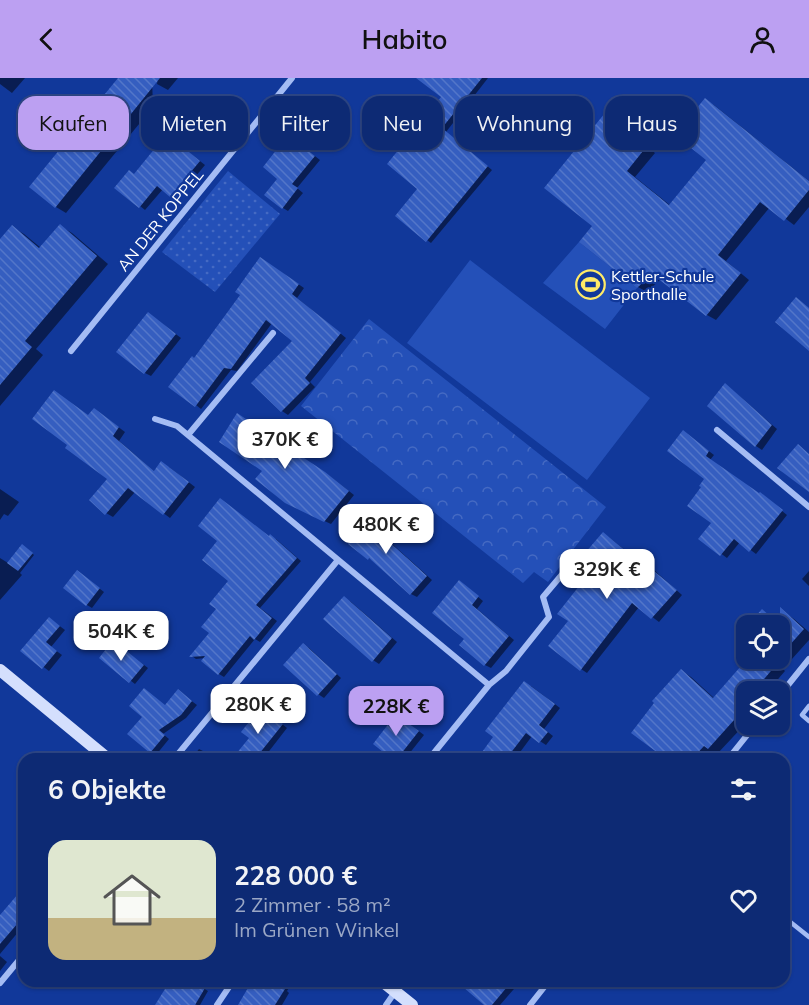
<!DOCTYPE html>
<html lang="de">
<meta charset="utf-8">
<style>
:root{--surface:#0d2a74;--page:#1b367c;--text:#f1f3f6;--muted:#9aa7c5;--line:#2d4686;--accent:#bca0f2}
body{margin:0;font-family:Mulish,sans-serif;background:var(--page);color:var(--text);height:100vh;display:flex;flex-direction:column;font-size:22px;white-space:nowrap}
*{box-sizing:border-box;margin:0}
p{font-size:20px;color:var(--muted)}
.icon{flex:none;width:33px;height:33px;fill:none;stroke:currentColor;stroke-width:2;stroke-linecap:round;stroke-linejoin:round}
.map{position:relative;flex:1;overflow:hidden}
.side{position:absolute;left:18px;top:675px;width:772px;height:234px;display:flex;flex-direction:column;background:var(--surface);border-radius:18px;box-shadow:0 2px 4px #0004,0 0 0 2px var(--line)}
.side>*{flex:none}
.hud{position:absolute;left:18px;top:18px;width:774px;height:54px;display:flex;gap:12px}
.controls{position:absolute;left:736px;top:537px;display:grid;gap:12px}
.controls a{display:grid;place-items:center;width:54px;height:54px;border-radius:12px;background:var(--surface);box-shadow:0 2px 4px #0004,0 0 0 2px var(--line);font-size:30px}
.price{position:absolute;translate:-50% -51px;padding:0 14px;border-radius:12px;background:#fff;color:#222;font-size:20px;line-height:39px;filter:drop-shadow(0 2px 3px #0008)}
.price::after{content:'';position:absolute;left:50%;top:36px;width:18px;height:14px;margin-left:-9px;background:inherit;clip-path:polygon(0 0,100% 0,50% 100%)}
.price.current{background:var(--accent);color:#111}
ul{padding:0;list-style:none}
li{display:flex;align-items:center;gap:18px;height:150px;padding:0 30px}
li span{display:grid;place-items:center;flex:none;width:168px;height:120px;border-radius:18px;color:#555}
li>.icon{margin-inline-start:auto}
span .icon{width:72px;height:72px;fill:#fffc;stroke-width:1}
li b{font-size:26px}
h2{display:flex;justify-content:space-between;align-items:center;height:72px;padding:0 30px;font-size:26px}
.chip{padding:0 21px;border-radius:18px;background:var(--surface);box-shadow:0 2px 4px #0004,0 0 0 2px var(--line);font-size:21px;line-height:54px}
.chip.current{background:var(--accent);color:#111}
header{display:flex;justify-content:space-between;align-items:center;height:78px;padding:0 30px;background:var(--accent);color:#111;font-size:27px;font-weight:600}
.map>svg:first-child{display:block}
.grass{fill:url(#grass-dots)}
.forest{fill:url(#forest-crowns)}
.garden{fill:#2450b8}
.shadow{fill:#0007}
.building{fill:url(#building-back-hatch)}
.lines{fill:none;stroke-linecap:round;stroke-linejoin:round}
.service{stroke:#a4bcf4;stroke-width:4.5}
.minor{stroke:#a4bcf4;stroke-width:6}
.secondary{stroke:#d4dffd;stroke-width:12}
.labels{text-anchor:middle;stroke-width:4.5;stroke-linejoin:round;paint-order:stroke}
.street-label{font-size:16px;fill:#fff;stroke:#11389a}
.poi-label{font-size:16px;fill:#fff;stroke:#11389a;text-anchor:start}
</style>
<header><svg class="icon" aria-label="back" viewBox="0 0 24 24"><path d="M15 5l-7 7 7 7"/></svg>Habito<svg class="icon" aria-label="person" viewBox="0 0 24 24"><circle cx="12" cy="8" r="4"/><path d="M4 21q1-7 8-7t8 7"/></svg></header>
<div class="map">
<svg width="809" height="927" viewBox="0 0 809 927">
<defs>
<pattern id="grass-dots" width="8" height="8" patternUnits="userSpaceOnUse" patternTransform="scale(1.5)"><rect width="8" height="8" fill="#2450b8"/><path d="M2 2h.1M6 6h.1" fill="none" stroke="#456ac3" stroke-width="1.8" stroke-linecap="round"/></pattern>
<pattern id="forest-crowns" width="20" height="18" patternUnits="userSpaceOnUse" patternTransform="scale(1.5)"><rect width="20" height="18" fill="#2450b8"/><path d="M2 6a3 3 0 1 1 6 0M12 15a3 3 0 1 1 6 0" fill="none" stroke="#456ac3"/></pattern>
<pattern id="building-back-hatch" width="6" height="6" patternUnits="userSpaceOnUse" patternTransform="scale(1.5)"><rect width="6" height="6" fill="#355ec0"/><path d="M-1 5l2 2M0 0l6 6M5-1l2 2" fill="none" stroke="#5376c9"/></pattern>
</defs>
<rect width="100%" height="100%" fill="#11389a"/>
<path class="grass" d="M228,93L280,136L215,214L162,174Z"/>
<path class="forest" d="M369,241L606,429L548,504L534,494L523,505L301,328Z"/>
<path class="garden" d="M579,164L637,210L605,251L543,205Z
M470,182L650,320L587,402L407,265Z"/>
<path class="shadow" d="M0,0H25L12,15L0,6Z
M119,0H152L153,29L66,135L56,129Z
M158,0H178L168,12L157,6Z
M419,0H488L446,54L492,92L431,165L427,162L419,110L443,19Z
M705,22L714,27L809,103V129L794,147L770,129L726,183L749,202L716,242L707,237L661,201L647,214L638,209L594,148L605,37L614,42L655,75L635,99L671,128L708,81Z
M173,62L205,87L177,121L163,111L145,132L140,128L135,97L167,69Z
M302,68L320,82L297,110L303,115L288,133L283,130L279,100L289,74Z
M60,148L72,155L108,186L36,271L43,277L0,328V164L12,149L24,156L41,170Z
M266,184L304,210L297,220L346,260L310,304L315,309L288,337L282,333L253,305L294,263L272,245L237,293L231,292L201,331L196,327L195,282Z
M149,236L181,260L151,298L145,295Z
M731,311L777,351L762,372L756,368L709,328Z
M101,336L125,354L119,363L155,394L169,389L195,409L170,440L135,414L113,439L106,435L109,400L89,339Z
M244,341L331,399L354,417L331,446L292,428L264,392Z
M689,358L714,377L710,382L760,417L766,420L787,437L756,476L740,464L727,480L700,460L713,445L706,401Z
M0,411L19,424L8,438L4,436L0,442Z
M377,443L396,458L390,464L432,502L417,519L411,516L375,484L369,480Z
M604,456L610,460L648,491L649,490L655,493L682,517L659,544L639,529L587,595L581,591L570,543L593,492Z
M269,460L276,461L301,483L260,530L277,543L260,564L255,561L224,599L219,596L205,580L196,581L192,578L211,555L218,531L230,503L219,463Z
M25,469L34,477L20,495L22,497L0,522V480L8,485Z
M809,493V508L802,501Z
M82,497L104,514L92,530L87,527Z
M465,508L483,523L477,531L514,562L491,590L485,587L467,561Z
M350,523L397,564L379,586L373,582Z
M762,533L777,544L785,535L794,541L809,554V562L783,591L785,593L767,614H747V644L718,675L714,673L706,681H657L662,676L682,593L691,599L714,620L749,580H780V548Z
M49,540L65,552L51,569L62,577L49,593L22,573Z
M114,564L148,590L135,606L101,580Z
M303,567L309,570L341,600L324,620L318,616Z
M531,608L560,630L544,651L553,658L546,667L532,658L515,681H481Z
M178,613L197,627L186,640L163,656L169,661L156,677L151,674L166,629Z
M267,634L287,650L263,681H234L251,660Z
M403,641L424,657L405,681H394Z
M199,671L205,674L214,681H187L188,679L191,681Z
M24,811V847L0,876V840Z
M0,878L7,884L0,893Z
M119,903H132L128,908Z
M168,903H191L208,913L200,927H197L190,923L188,927H167L168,909L165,907Z
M253,903H293L287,913L289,915L282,927H240Z
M458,903H521L500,927H486Z"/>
<path class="building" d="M118,0H160L55,130L29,109Z
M416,0H482L442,50L488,88L426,164L395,138L417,111L387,86L441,19Z
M705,20L809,103V112L784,143L760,124L718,177L741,195L706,238L652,196L637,210L579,164L592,148L544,110L605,35L647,68L627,93L669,127L706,82L675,57Z
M172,60L200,83L170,119L157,108L139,130L114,110L129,92L134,96L160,64L166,69Z
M296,63L315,78L292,106L298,110L282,131L264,117L277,101L263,89L281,66L288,72Z
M60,146L97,178L25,263L32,269L0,307V161L12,147L39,170Z
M260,179L299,206L292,216L341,255L305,300L310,305L281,334L251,305L292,263L266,242L231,291L224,290L195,329L168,309L192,278L194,280L240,217L235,214Z
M796,219L809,230V273L775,244Z
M148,234L176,256L144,296L116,274Z
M725,305L772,347L755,369L707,328Z
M54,312L88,337L94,330L119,349L113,358L154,393L161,383L189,404L163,437L128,410L105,437L89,422L107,401L65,370L67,367L32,341Z
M237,335L325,394L349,413L324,444L285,425L255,401L262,393L219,364Z
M683,352L709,373L706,378L759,415L760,414L783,432L749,474L734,461L720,478L698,461L711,445L687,428L701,409L699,408L704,401L667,373Z
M798,366L809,376V414L777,390Z
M220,420L269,458L270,456L297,480L256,527L272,540L254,562L250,558L218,597L201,583L205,578L189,579L209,555L201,549L216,531L209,526L228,503L202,482L217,463L198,448Z
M370,437L391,454L385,460L427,498L410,517L369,480L368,482L348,466Z
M603,454L646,490L648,488L677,512L651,541L632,525L580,593L548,568L568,543L557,536L591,493L579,482Z
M22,466L33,475L18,493L7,485Z
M77,492L100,510L86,528L63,510Z
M459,502L479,518L472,527L509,558L484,588L459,567L464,561L432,535Z
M344,518L392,560L372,584L323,541Z
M780,529L804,551L780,578V548H747L762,531L780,547Z
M49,539L60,548L46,564L57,573L42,591L20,573Z
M113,562L144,587L129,605L99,580Z
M303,565L337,596L317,618L283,587Z
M748,580H769L776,587L753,614H747V620L740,629L743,632L708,671L704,668L692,681H666L631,655L654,625L652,623L681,591L713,620Z
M524,603L555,626L539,647L548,654L539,665L526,655L506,681H477L493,659L485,653Z
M144,610L165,627L178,611L192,623L181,637L159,652L165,657L150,675L127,656L142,639L129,628Z
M261,629L283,646L255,681H232L249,660L241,654Z
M396,636L419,653L397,681H392L373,666Z
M24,809V838L0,866V837Z
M170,903H194L205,910L195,927H155Z
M252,903H287L283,909L285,911L275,927H238Z
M456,903H512L492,927H484Z"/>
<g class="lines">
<path class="service" d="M809,628L802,637L809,643
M784,839L809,859"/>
<path class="minor" d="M71,273L292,0
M155,341L177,348L489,607
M717,352L809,429
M188,357L273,255
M780,617L809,581
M174,681L338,482
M429,681L489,607L506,593L549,539L543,519L570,487
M728,681L756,646
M0,905L24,876
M217,927L233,903
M386,927L395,914
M530,927L549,903"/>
<path class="secondary" d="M0,592L108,681
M382,903L412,927"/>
</g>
<defs>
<symbol id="stadium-ring" viewBox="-11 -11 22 22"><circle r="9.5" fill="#11389a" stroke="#ffeb67" stroke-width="1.5"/><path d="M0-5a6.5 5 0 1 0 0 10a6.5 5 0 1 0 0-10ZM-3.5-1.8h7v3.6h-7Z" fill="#ffeb67"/></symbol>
</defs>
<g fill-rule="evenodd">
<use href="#stadium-ring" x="574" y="190" width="33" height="33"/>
</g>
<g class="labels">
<g class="street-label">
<text transform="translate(160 142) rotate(-51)" y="6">AN DER KOPPEL</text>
</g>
<g class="poi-label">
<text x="611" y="204">Kettler-Schule<tspan x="611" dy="18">Sporthalle</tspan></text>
</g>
</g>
</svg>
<div class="controls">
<a><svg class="icon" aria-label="locate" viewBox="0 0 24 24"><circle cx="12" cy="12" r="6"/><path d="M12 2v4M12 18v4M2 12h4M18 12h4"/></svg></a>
<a><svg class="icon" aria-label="layers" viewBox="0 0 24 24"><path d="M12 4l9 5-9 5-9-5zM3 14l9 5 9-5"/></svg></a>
</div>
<b class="price" style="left:285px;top:392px">370K €</b>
<b class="price" style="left:386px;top:477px">480K €</b>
<b class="price" style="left:607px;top:522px">329K €</b>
<b class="price" style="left:121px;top:584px">504K €</b>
<b class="price" style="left:258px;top:657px">280K €</b>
<b class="price current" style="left:396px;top:659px">228K €</b>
<div class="hud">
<a class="chip current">Kaufen</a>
<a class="chip">Mieten</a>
<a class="chip">Filter</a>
<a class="chip">Neu</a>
<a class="chip">Wohnung</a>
<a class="chip">Haus</a>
</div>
<section class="side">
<h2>6 Objekte<svg class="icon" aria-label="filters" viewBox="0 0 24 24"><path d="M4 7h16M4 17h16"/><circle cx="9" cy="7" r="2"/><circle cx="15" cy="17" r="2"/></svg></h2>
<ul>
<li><span style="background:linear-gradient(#dfe7d0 65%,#c2b280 0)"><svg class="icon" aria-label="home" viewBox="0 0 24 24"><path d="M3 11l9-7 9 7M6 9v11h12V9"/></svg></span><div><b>228 000 €</b><p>2 Zimmer · 58 m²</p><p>Im Grünen Winkel</p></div><svg class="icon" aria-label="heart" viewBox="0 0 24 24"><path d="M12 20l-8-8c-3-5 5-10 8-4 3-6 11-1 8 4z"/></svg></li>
</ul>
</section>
</div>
